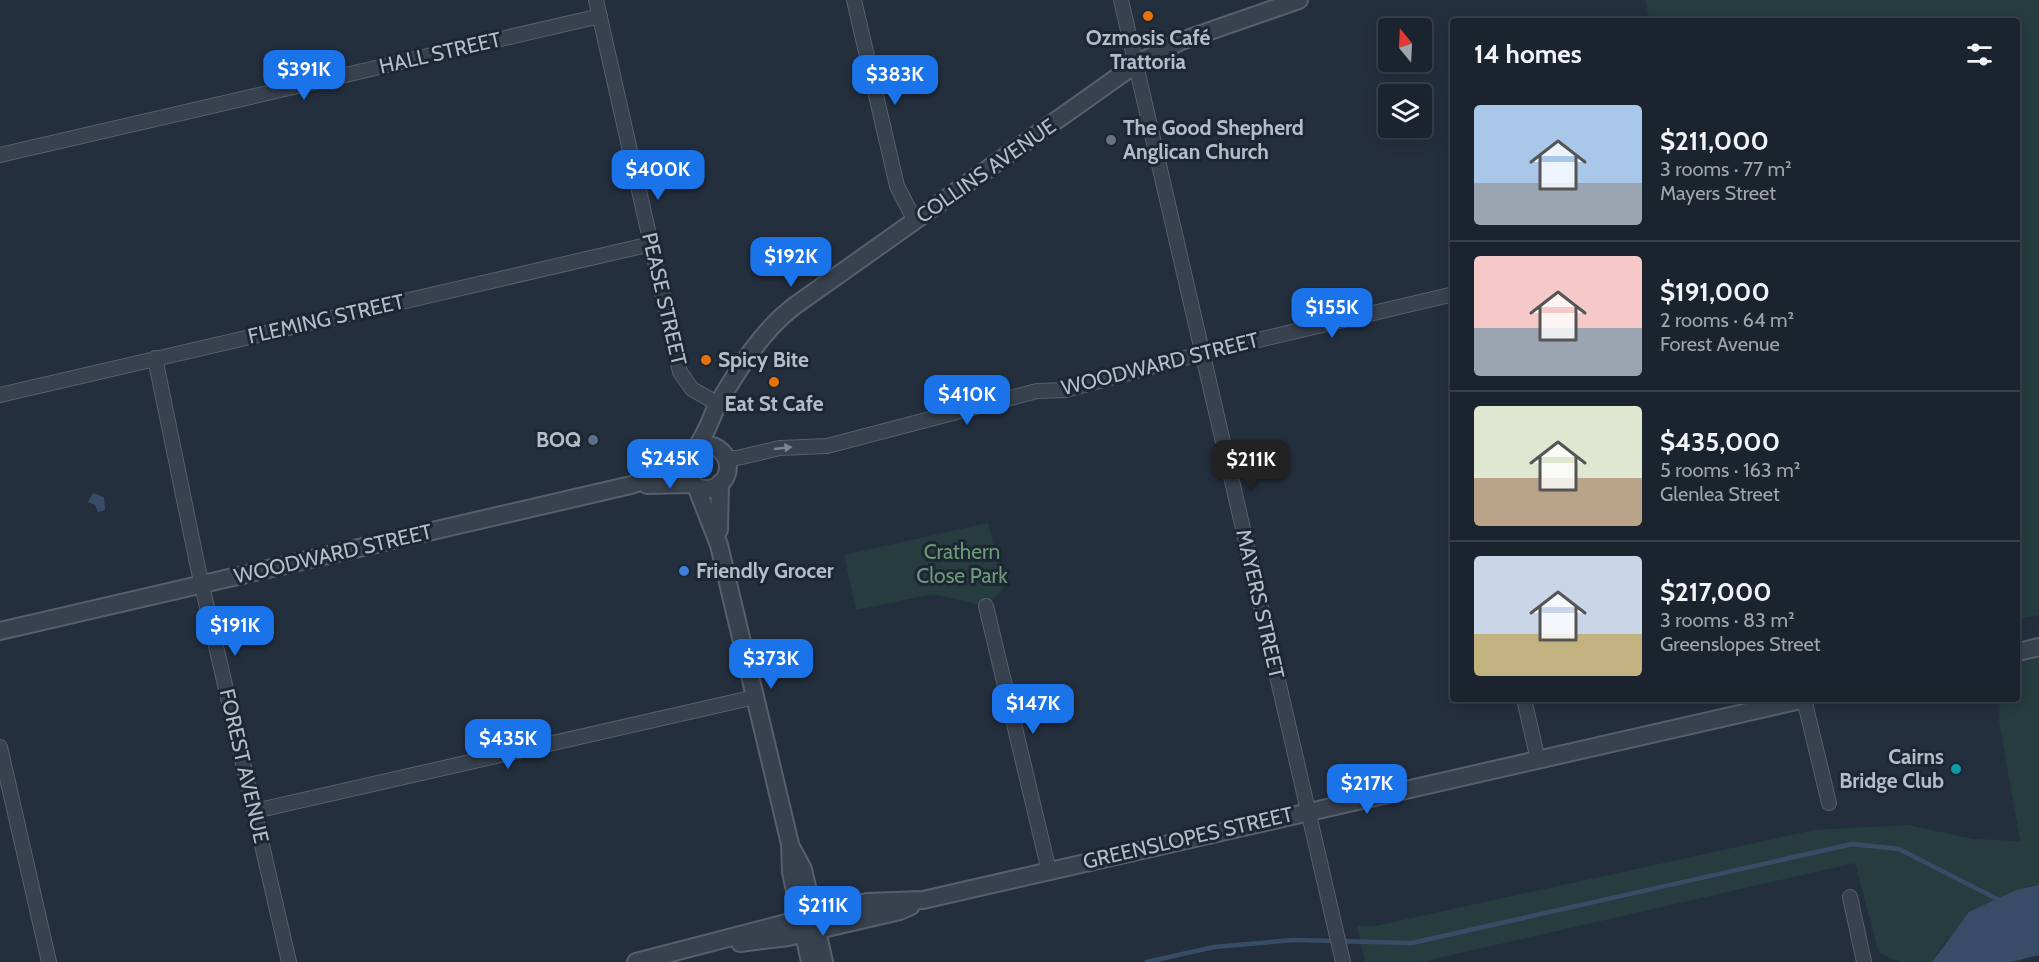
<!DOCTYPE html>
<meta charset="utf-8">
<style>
:root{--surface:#1b232e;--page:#282f3a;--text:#f1f3f6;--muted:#a0a4aa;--line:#39404a;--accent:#1a73e8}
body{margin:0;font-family:Cabin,sans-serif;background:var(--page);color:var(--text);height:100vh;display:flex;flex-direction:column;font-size:22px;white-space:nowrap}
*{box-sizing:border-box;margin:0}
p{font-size:20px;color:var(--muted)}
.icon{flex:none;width:33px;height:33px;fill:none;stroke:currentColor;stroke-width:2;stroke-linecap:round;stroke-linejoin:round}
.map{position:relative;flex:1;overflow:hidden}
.side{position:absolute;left:1450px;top:18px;width:570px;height:684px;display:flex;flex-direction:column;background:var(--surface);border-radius:6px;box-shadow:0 3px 15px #0003,0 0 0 2px var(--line)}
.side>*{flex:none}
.needle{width:39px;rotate:342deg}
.tools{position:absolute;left:1378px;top:18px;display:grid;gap:12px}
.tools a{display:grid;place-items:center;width:54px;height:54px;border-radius:6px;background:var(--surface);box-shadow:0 3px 15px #0003,0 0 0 2px var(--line);font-size:30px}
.price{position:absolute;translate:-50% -51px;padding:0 14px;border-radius:12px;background:var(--accent);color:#fff;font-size:20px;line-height:39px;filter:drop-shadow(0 2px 3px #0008)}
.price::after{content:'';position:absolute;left:50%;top:36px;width:18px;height:14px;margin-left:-9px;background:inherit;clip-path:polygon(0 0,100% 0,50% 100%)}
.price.current{background:#222;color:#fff}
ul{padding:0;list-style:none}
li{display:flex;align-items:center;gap:18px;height:150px;padding:0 24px}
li+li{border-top:2px solid var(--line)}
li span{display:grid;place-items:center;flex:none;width:168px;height:120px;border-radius:6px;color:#555}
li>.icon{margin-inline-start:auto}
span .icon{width:72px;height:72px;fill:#fffc;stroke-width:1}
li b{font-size:26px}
h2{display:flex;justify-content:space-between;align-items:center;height:72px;padding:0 24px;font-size:26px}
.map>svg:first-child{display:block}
.green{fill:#263c3f}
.water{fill:#394c67}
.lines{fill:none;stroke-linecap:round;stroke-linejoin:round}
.stream{stroke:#394c67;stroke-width:4.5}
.minor-casing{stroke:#565f6c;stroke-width:16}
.tertiary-casing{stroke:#565f6c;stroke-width:20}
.minor{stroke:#38414e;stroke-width:14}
.tertiary{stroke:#38414e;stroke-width:16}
.oneway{fill:#7c8592}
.food-dot{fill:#e8710a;stroke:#1d2633;stroke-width:2}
.worship-dot{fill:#6b7280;stroke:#1d2633;stroke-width:2}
.service-dot{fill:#5c6f8a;stroke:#1d2633;stroke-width:2}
.shop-dot{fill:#3f7fe0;stroke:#1d2633;stroke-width:2}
.culture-dot{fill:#0f9aa8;stroke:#1d2633;stroke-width:2}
.labels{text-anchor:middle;stroke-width:6;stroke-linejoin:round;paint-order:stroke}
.poi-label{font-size:21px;font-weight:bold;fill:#b4bcc9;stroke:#1d2633;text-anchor:start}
.street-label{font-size:21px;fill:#b4bcc9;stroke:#1d2633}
.park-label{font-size:21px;fill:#6b9a76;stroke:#1d2633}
</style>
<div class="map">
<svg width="2039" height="962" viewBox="0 0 2039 962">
<rect width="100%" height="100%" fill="#242f3e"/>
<path class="green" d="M1645,0H2039V615L2018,619V21H1650Z
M988,523L1004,588L986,606L933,594L856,610L844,555Z
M2039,647V885L2016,890L1945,941L1932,962H1900L1879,953L1855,863L1421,962H1365L1357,926H1375L1814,830L1908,825L1973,839L2020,841L1999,720L2000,699H2018V652Z"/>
<path class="water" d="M93,493L104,497L105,510L98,512L95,505L88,502Z
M2039,885V955L2011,962H1932L1969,912L2016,890Z"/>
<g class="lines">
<path class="stream" d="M1147,962L1214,947L1294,940L1412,943L1852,844L1899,849L1997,899"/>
<defs>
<path id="minor" d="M596,0L680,372L692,389L718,404
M854,0L897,186L915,221
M1121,0L1343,962
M0,155L600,16
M155,358L198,568L289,962
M0,395L651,244
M726,458H737L780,448L827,446L1037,391L1066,390L1203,353L1454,294
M986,606L1049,871
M1524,699L1538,760
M1804,699L1829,803
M0,747L49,962
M255,811L755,697
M1850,897L1864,962"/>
<path id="tertiary" d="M684 467a22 22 0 1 1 44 0a22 22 0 1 1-44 0Z
M696,448C707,433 711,417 719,402C740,367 761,332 793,307L1136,64L1181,41L1299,0
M647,485L693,484
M696,486L719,545L790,844L791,872L810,962
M719,530L720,483
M0,631L631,485L670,471L686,458
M2018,652L2039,647
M791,847L803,869L824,962
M740,943L788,937L900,911L911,906
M636,962L867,902L923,900L1805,699"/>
</defs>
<use href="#minor" class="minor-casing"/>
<use href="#tertiary" class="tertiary-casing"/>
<use href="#minor" class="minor"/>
<use href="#tertiary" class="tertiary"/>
</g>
<defs><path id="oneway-solid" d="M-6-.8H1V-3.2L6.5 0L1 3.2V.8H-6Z" transform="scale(1.5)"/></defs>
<use class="oneway" href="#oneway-solid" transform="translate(783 448) rotate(-6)"/>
<g class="food-dot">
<circle cx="1148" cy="16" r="6"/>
<circle cx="706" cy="360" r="6"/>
<circle cx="774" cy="382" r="6"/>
</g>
<circle class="worship-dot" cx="1111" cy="140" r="6"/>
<circle class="service-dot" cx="593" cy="440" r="6"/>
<circle class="shop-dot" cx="684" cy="571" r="6"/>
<circle class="culture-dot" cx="1956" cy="769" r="6"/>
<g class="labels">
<g class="poi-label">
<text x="1148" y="45" text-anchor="middle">Ozmosis Café<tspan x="1148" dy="24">Trattoria</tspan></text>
<text x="1123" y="135">The Good Shepherd<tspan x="1123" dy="24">Anglican Church</tspan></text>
<text x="718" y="367">Spicy Bite</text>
<text x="774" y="411" text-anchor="middle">Eat St Cafe</text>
<text x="581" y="447" text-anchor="end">BOQ</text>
<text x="696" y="578">Friendly Grocer</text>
<text x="1944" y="764" text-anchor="end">Cairns<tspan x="1944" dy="24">Bridge Club</tspan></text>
</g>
<g class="street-label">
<text transform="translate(440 53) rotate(-13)" y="7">HALL STREET</text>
<text transform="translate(986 171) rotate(-35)" y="7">COLLINS AVENUE</text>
<text transform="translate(664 299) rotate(77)" y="7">PEASE STREET</text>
<text transform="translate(326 319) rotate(-13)" y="7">FLEMING STREET</text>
<text transform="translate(1160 364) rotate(-14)" y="7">WOODWARD STREET</text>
<text transform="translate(333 554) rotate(-13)" y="7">WOODWARD STREET</text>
<text transform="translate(1260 604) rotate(77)" y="7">MAYERS STREET</text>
<text transform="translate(244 766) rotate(77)" y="7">FOREST AVENUE</text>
<text transform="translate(1188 838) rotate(-13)" y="7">GREENSLOPES STREET</text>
</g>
<g class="park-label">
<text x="962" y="559">Crathern<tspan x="962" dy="24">Close Park</tspan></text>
</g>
</g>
</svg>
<div class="tools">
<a><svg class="needle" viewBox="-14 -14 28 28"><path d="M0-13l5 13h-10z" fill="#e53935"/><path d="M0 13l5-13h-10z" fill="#a0a4aa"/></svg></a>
<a><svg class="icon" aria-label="layers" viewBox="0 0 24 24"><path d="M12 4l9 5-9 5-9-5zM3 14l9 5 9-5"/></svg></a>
</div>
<b class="price" style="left:304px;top:101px">$391K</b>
<b class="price" style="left:895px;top:106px">$383K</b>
<b class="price" style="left:658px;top:201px">$400K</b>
<b class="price" style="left:791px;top:288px">$192K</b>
<b class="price" style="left:1332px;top:339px">$155K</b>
<b class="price" style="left:967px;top:426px">$410K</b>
<b class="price" style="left:670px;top:490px">$245K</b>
<b class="price current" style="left:1251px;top:491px">$211K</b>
<b class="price" style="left:235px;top:657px">$191K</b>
<b class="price" style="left:771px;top:690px">$373K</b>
<b class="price" style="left:1033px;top:735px">$147K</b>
<b class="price" style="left:508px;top:770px">$435K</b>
<b class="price" style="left:1367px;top:815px">$217K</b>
<b class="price" style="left:823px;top:937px">$211K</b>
<section class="side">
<h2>14 homes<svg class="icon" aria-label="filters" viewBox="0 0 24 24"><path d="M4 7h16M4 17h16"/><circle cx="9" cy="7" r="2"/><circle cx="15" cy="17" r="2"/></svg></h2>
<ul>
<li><span style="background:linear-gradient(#a9c7e8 65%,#9aa5b1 0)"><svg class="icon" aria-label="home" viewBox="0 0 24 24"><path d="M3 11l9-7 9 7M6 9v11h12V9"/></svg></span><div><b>$211,000</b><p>3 rooms · 77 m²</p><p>Mayers Street</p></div></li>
<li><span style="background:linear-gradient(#f6c9c9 60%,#9aa5b1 0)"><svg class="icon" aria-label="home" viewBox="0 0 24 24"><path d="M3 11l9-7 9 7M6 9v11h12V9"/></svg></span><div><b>$191,000</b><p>2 rooms · 64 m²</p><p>Forest Avenue</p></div></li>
<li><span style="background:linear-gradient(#dfe7d0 60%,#b9a48a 0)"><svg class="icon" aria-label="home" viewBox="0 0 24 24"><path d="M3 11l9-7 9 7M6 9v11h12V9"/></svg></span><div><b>$435,000</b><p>5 rooms · 163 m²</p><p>Glenlea Street</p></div></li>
<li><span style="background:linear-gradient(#c9d6e8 65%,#c2b280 0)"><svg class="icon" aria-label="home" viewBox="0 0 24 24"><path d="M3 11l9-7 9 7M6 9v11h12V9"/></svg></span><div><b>$217,000</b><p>3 rooms · 83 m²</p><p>Greenslopes Street</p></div></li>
</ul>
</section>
</div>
